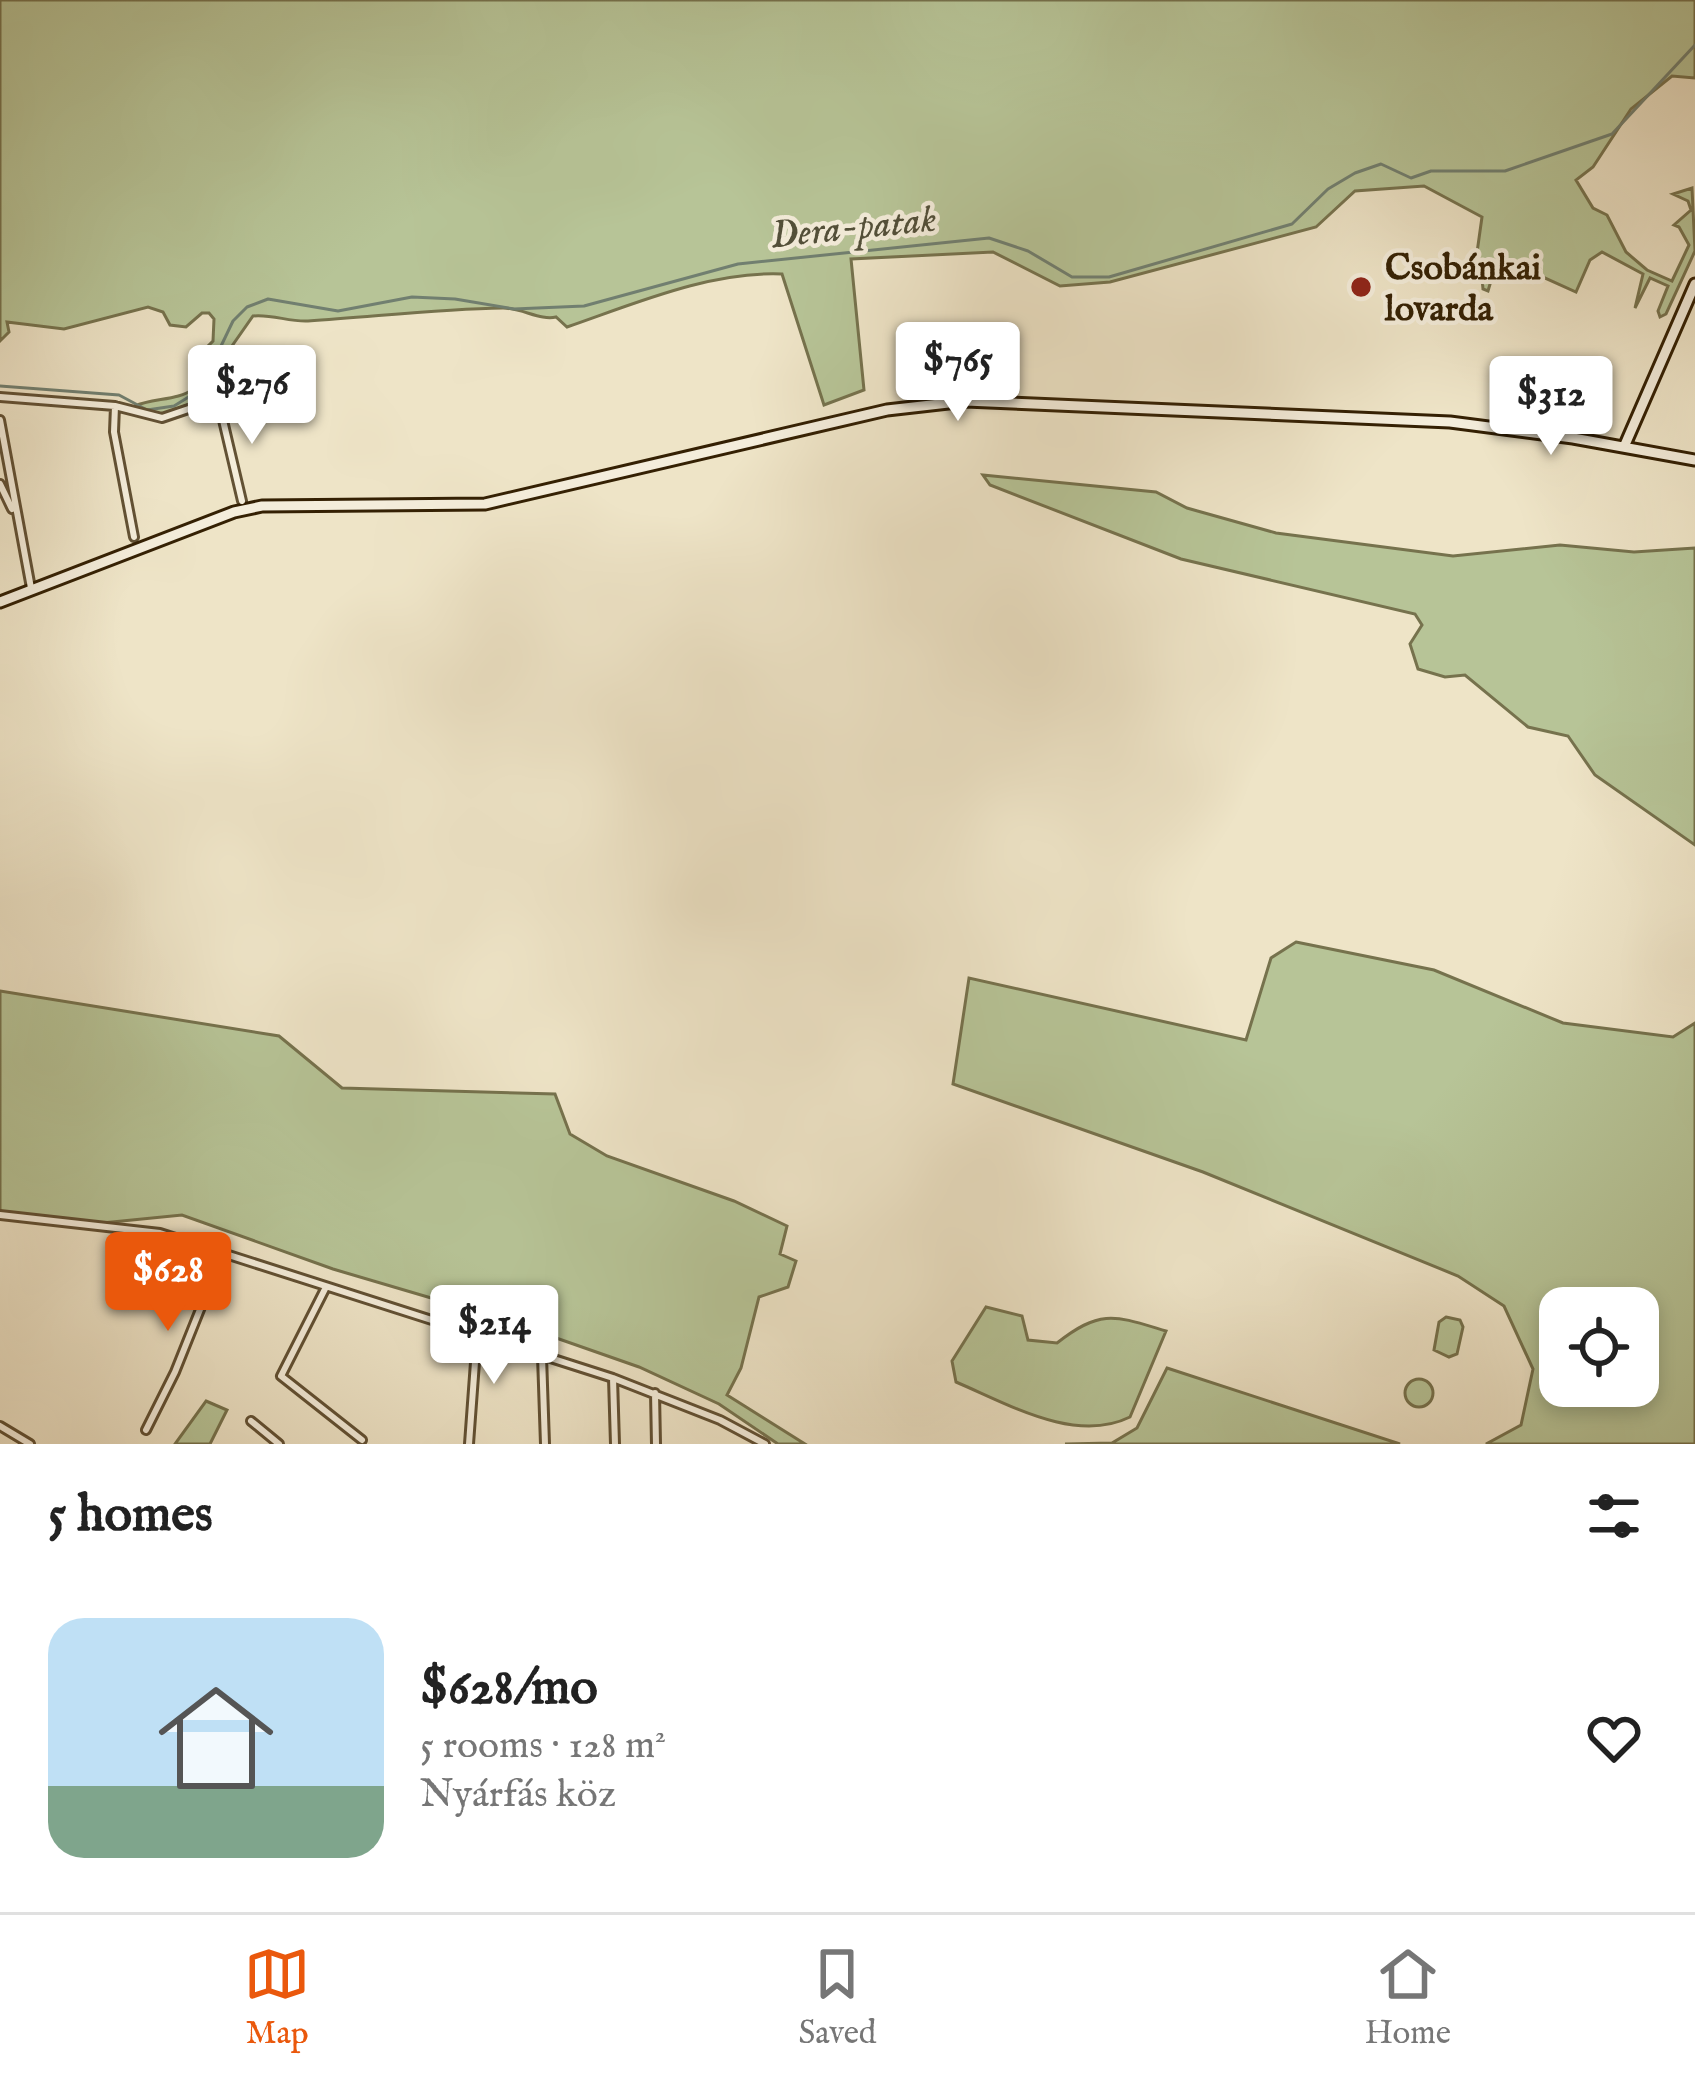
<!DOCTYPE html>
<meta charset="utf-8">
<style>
:root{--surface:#fff;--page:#f6f6f6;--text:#222;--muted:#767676;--line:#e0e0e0;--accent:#ea580c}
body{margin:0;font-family:"IM FELL English",serif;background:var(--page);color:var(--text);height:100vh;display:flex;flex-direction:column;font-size:45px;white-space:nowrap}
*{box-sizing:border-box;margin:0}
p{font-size:39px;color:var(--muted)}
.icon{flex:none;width:66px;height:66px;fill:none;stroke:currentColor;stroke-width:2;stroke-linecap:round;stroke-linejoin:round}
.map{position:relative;height:1444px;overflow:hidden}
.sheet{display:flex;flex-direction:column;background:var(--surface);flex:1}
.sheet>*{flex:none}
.fabs{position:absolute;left:1539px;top:1287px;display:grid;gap:24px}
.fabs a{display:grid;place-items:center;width:120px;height:120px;border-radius:24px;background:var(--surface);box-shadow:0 6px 18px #0003;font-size:60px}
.price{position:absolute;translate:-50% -102px;padding:0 27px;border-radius:12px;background:#fff;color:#222;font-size:39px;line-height:78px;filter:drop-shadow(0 3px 6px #0008)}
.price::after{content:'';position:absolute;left:50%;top:72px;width:36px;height:27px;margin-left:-18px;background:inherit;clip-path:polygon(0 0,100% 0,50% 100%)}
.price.current{background:var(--accent);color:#fff}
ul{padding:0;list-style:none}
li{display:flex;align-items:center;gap:36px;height:300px;padding:0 48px}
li+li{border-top:3px solid var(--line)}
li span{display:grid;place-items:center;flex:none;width:336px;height:240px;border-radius:36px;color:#555}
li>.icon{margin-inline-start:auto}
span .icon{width:144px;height:144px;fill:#fffc;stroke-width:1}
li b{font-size:51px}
h2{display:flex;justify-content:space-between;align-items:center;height:144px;padding:0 48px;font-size:51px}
.tabs{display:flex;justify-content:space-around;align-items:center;height:168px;border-top:3px solid var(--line);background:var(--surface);font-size:33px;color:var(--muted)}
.tabs a{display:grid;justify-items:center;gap:6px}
.tabs .current{color:var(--accent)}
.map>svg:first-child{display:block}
.green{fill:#b7c497;stroke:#76724d;stroke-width:3;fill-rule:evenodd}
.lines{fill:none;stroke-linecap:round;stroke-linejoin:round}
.stream{stroke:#717f70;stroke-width:3}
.minor-casing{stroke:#625134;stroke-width:12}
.secondary-casing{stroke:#342003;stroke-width:15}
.minor{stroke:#f4eddb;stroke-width:6}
.secondary{stroke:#f4eddb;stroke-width:9}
.poi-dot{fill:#8f2418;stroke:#f4eddb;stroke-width:4.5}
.labels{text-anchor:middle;stroke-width:9;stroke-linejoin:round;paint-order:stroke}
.poi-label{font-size:36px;font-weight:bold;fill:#342003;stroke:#f4eddb;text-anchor:start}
.water-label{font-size:39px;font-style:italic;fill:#524f39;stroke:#f4eddb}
</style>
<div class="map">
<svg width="1695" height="1444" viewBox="0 0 1695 1444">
<rect width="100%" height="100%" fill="#eee4c7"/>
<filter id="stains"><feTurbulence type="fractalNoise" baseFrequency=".00167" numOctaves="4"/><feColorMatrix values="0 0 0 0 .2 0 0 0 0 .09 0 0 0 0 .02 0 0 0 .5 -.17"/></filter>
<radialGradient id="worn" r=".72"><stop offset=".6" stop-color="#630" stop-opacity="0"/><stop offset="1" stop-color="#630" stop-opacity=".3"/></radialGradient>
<path class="green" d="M0,0H1695V78L1672,76L1631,109L1593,167L1576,180L1593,208L1607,215L1626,252L1647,270L1672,281L1689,245L1679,227L1674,225L1691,210L1688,201L1673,194L1692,188L1695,251L1666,314L1660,317L1658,311L1668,286L1650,278L1635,308L1643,274L1602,252L1590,260L1576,292L1514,264L1493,274L1488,291L1483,289L1482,278L1474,274L1482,217L1424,186L1355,191L1316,227L1110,282L1060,286L993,252L851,259L864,390L824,405L782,274C710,271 634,304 567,327L556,317C541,321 522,308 503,308C437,309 373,317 308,321C289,322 272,314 253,316L218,366L217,387L196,402L160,415L135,406C162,394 213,405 199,355L213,341L214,319L209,313H202L186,327L170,325L163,312L148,307L64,329L7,322L9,332L0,341Z
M983,475L1156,492L1187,508L1276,533L1453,556L1560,545L1634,552L1695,548V845L1595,775L1568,736L1528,727L1465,675L1445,677L1418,669L1410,644L1422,625L1415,614L1181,559L990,485Z
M1296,942L1434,970L1563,1023L1673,1037L1695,1023V1444H1486L1521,1425L1533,1369L1504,1306L1458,1276L1203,1172L953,1084L969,978L1246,1040L1271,958ZM1560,1308H1638V1386H1560Z
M0,991L279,1036L342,1088L555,1094L570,1134L607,1156L734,1201L787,1226L780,1254L796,1261L788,1287L759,1297L741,1368L727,1395L805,1444H778L719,1404L639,1367L499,1318L333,1269L182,1215L102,1223L0,1214Z
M986,1307L1022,1316L1028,1340L1057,1343C1101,1308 1116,1316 1166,1331L1130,1417C1075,1444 1008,1404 956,1382L952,1361Z
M1446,1317L1460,1320L1463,1327L1457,1354L1449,1357L1434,1350L1439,1322Z
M1167,1368L1400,1444H1065L1112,1443L1137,1428Z
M1405 1393a14 14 0 1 1 28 0a14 14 0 1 1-28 0Z
M206,1401L227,1410L210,1444H175Z"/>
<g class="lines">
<path class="stream" d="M0,386L119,395L147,410L174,406L200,390L233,321L247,307L268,299L338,311L412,297L455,299L514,309L584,306L738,264L989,238L1028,251L1072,277H1109L1292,224L1328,189L1355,173L1381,164L1411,178L1431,171H1505L1612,134L1695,45"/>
<defs>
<path id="minor" d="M0,397L115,406L162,418L218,399L242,501
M115,406L114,432L134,537
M0,420L31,588
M0,484L12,509
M0,1215L160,1233L613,1378L720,1420L765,1444
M326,1287L281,1376L362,1440
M542,1356L545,1444
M613,1378L615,1444
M655,1393L656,1444
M251,1421L279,1444
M0,1426L30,1444
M146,1430L175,1372L223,1252
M469,1444L477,1335"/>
<path id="secondary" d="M1624,447L1695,284
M0,602L234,512L262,506L485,504L887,410L966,401L1450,422L1573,438L1695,460"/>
</defs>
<use href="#minor" class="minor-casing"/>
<use href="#secondary" class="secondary-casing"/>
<use href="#minor" class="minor"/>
<use href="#secondary" class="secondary"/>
</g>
<circle class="poi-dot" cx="1361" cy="287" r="12"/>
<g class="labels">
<g class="poi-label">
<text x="1385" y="279">Csobánkai<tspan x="1385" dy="41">lovarda</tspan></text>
</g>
<g class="water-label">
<text transform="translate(853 225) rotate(-6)" y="14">Dera-patak</text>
</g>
</g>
<rect width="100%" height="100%" filter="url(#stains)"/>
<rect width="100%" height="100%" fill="url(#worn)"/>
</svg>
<div class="fabs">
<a><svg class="icon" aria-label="locate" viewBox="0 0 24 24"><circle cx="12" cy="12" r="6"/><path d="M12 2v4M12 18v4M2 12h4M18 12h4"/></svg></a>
</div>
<b class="price" style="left:958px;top:424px">$765</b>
<b class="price" style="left:252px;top:447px">$276</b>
<b class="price" style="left:1551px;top:458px">$312</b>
<b class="price current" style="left:168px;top:1334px">$628</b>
<b class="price" style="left:494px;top:1387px">$214</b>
</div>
<section class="sheet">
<h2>5 homes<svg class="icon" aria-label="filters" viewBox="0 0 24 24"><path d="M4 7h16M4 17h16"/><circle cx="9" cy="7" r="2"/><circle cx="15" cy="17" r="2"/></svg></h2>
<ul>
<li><span style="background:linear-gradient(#bfe0f5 70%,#7fa58c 0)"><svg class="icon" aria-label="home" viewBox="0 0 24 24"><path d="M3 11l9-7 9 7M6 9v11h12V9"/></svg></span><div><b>$628/mo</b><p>5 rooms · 128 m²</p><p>Nyárfás köz</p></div><svg class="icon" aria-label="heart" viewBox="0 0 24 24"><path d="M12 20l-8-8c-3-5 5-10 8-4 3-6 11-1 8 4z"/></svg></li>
</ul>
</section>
<nav class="tabs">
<a class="current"><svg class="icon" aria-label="map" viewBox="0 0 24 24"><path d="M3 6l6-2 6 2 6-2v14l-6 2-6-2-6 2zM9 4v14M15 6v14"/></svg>Map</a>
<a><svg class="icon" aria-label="saved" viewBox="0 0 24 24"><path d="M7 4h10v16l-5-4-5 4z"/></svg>Saved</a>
<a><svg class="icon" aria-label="home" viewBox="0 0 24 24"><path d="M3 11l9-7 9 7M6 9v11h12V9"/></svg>Home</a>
</nav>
